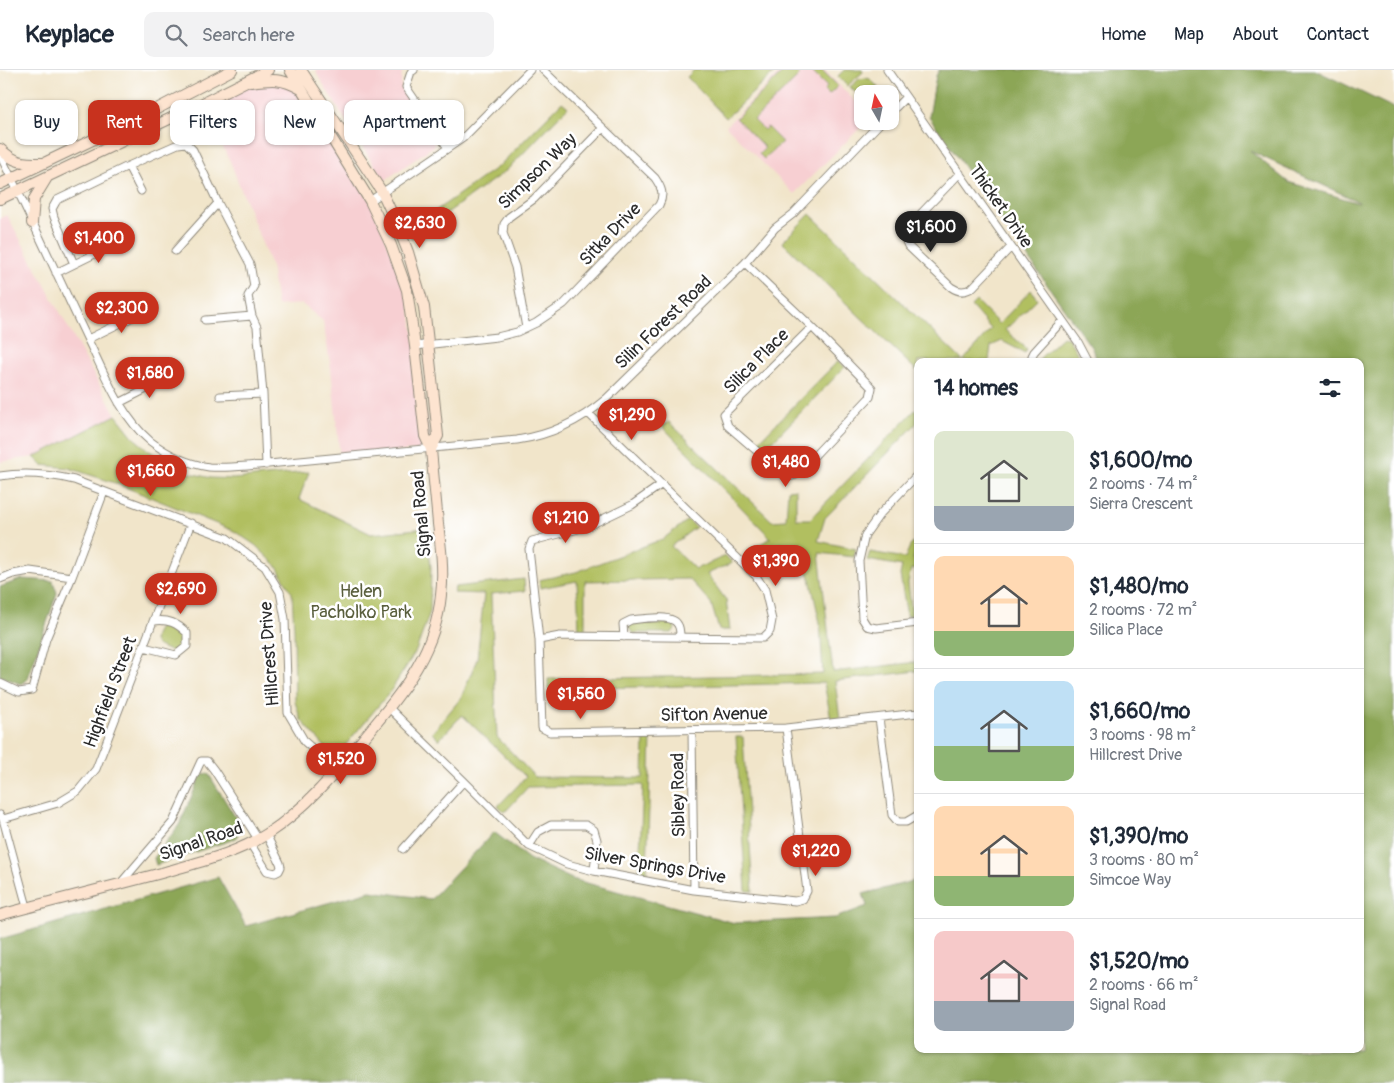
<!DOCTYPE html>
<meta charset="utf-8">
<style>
:root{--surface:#fff;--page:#f2f2f3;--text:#1f2937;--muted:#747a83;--line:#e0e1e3;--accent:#c8321e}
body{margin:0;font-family:Pangolin,sans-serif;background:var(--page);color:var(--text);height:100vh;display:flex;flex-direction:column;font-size:19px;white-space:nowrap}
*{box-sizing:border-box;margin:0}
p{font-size:16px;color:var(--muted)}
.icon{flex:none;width:28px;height:28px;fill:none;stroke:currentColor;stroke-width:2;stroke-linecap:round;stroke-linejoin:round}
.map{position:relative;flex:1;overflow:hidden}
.drawer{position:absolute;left:914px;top:288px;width:450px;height:695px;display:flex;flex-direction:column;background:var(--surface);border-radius:10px;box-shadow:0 1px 4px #0004}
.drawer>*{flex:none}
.banner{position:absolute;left:15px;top:30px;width:475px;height:45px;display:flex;gap:10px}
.needle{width:32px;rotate:351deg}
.buttons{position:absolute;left:854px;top:15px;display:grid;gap:10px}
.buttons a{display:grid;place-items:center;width:45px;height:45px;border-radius:10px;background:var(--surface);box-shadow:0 1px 4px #0004;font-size:25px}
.price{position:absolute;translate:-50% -42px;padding:0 11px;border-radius:18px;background:var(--accent);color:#fff;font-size:16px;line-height:32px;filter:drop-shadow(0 1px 2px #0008)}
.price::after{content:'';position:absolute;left:50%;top:30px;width:15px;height:11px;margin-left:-8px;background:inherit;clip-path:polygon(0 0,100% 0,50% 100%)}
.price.on{background:#222;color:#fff}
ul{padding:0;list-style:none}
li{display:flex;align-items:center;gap:15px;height:125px;padding:0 20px}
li+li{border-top:1px solid var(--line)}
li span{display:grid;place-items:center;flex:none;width:140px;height:100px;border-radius:10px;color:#555}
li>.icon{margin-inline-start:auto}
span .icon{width:60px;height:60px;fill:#fffc;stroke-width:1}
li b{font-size:21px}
h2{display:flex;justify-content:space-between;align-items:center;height:60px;padding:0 20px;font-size:21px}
.chip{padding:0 18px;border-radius:10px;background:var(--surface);box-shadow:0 1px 4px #0004;font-size:18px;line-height:45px}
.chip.on{background:var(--accent);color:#fff}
header{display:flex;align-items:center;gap:30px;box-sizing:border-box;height:70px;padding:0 25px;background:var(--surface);border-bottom:1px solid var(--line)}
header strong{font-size:24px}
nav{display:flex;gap:28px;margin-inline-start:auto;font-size:18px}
.search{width:350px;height:45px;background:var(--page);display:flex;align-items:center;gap:12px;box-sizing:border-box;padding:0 18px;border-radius:10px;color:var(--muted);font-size:19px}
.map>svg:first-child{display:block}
.built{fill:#f7cfd2}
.green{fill:#b1bf61;stroke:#6e7546}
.forest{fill:#8ca657;stroke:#5c6841;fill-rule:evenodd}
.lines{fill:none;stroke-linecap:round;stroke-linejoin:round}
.street-casing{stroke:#8e887a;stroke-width:9}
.secondary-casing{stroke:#8e887a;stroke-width:12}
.street{stroke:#fff;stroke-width:7}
.secondary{stroke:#fde4d0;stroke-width:10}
.labels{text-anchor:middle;stroke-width:5;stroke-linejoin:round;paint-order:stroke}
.street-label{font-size:18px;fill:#2b2b2b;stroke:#fff}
.park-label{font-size:18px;fill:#5a5f3e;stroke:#fff}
</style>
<header>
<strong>Keyplace</strong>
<div class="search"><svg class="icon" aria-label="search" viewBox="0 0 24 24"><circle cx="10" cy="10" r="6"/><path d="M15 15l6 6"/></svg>Search here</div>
<nav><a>Home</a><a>Map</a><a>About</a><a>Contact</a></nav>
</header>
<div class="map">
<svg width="1394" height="1013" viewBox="0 0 1394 1013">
<rect width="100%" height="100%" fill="#fff"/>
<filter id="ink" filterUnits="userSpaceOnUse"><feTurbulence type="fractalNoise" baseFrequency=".02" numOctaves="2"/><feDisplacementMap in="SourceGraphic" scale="10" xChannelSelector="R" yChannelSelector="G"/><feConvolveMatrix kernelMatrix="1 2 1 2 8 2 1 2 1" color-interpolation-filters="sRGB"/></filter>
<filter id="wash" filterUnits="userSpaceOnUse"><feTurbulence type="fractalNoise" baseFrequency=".0096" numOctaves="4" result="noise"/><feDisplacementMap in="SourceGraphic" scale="20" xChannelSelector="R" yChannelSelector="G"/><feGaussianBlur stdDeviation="1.12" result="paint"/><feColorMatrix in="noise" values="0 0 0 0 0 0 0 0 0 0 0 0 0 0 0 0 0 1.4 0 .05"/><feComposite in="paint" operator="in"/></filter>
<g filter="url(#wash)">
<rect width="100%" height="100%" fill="#f1e5ca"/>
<path class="built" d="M316,0H405L402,2L401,17L435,75L384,111L318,6Z
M782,0H824L862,38V51H867L794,124L726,56Z
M270,9L302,19L370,131L407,220L431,379L340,387L331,299L323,251L302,234L277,236L271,196L230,91L201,34L242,13Z
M7,145L116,345L34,387L0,392V148Z"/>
<path class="green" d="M694,0H777L726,48L687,7Z
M785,0H801L798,3L800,5L754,50L764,60L767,57L782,72L764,89L759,84L765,78L736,48Z
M810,0H822L838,16L829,25L824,20L827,17Z
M844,0H862L863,2L847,16L838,6Z
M866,8L870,9L878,17L871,24H862V29L850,17L859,9Z
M562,32L568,37L507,100L412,168L407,161L499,96Z
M810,144L963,291L991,259L971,236L976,231L999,254L1031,220L1037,229L1005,260L1027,279L1025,283L1002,271L991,276L989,291H918L917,301L782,172Z
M1062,267L1068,268L1076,281L1081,291H1040V288Z
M838,291L845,297L765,379L758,372Z
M917,338V353L825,448L818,471L856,479L854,487L819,483L833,602L917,592V601L835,611L840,649H831L824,613L548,619V609L823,604L820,553L809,504L782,473L751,486L747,481L771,468L662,356L669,352L772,451L786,450L788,420L796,419V449H810Z
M116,345L135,369L147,379L162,390L190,403L211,408L233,409L309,402L299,429L371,464L426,458L431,497L430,542L416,581L390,622L343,678L335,683L326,678L301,650L295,632L294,560L292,523L276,495L255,475L234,461L115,413L69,398L42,395L34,387Z
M688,450L696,457L671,476L695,499L726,486L732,493L707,504L726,530L730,560H719L711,533L689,509L585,511V561H579L577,511L540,518L539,510L576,502L663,469Z
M917,469V480L913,489L917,490V500L911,499L908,513L912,545L907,546L900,505L902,496L867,490L870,482L905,488L910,476Z
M524,509L525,521L491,524L497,667L535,707L643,708L644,668L651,667L647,804L639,802L643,715L528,717L505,742L498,736L526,707L462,645L439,670L432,663L461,628L477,589L484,524L454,523L455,517Z
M631,553H672L674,554L675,559L672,563H632L629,557Z
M165,555C170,557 177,559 180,562C185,566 181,580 174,581C171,582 166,579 163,578C158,576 156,575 154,571C155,563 158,556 165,555Z
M736,667H743L753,821H746Z"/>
<path class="forest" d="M939,0H1315L1394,38V1013H0V869L218,807L246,856L370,821L431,829L494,762L529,789L572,809L735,853L835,848L867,836L863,824L917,810L918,979H1360V291H1098L1091,277L929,47L936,6ZM1250,81L1359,132V133L1288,112Z
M22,509L53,511L57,523L28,608L21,614L0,606V517Z
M208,703L242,758L235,769L156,795L154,788L179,755L201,705Z"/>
</g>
<g filter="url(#ink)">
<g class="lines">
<defs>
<path id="street" d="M414,0L411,2L406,17L448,78
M887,0L1078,272L1088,291
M890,43L906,27
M0,85C30,145 58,207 87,268C104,302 120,346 150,371C167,384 188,394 209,397C222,398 235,397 247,396L517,370C552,365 580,351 606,329L745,193L775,158L793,144L882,51
M128,96L141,121
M960,103L906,159L905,169L908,176L951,217C958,222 965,223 973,217L1011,177
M370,131L463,68L530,0
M175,181L218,133
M745,193L812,257L872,318L870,327L796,405L787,407L728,356L724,344L812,257
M74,194L54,147L52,139L57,130L128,96L178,74L186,73L193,80L218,133L250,194L254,216L248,226L252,246L257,257L263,324L266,395
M56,203L115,174
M205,250L252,246
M526,258L515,197L503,163L504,154L509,147L534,129L603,58
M88,269L147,240
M415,276L497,267L517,262L536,253L564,234L659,135C665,124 661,117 655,108L543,0
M1032,291V286L1034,282L1062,251
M220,326L263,324
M119,333L172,306
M918,404L880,444L865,465L859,491L862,548L867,556L876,558L918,553
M0,406C25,402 49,404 74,410L227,468L265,497L280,522L285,549L288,643L305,672L337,700
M662,414L632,435L586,457L532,471L529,479L539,570L542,658L550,662L786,658L918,643
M0,509L13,504L30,501L72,507
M624,567L623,554L631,550C642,549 673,543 678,555C680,558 680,563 680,567
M539,570L560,566L763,568L770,561L772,550L765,520L756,506L588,343
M144,577L176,585L187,576V563C177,553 168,549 154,551
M0,613L19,622L32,620L46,569L72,507L104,422
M389,638L464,711L529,776L567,794L594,801L694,820L795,831L803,829L807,821L786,658
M879,648L892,745L898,752H906L918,745
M692,660L694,820
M0,745L3,749L27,837
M3,749L58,733L78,721L96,699L191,453
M250,773L267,801L275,803L279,801L281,797L280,793L266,764
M529,776L538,762L551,755H586L594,760L597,770L594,801
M403,779L464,711
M120,814L173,752L201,691H207L214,700L258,769"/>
<path id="secondary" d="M301,0L382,122L397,154L408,182L424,237L430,290L438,366L431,379
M251,12C272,9 282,8 301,19
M0,79C15,93 22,93 42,93
M0,114L147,44L232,0
M0,129L201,34L268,0
M32,153L34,129L48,106
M0,845C55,830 110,817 165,802C199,792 236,784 267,764C310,736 341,696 373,657C406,618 436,578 441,525C444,502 441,477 438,454C436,429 433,404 431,379L425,366L415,276L407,220L391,175L370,131L290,0"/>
</defs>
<use href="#street" class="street-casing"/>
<use href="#secondary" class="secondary-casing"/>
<use href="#street" class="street"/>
<use href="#secondary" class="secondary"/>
</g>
</g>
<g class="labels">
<g class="street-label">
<text transform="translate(537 101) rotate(-44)" y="6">Simpson Way</text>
<text transform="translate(1001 136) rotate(55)" y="6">Thicket Drive</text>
<text transform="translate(610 164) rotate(-46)" y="6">Sitka Drive</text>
<text transform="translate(663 252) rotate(-44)" y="6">Silin Forest Road</text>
<text transform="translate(756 291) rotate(-45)" y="6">Silica Place</text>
<text transform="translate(421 444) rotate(-95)" y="6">Signal Road</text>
<text transform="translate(269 584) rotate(-94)" y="6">Hillcrest Drive</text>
<text transform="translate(110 622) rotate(-69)" y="6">Highfield Street</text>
<text transform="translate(714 644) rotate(-1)" y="6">Sifton Avenue</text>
<text transform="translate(678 725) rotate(-91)" y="6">Sibley Road</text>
<text transform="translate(201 771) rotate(-19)" y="6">Signal Road</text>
<text transform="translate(655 795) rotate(10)" y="6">Silver Springs Drive</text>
</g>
<g class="park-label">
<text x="361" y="527">Helen<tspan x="361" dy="21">Pacholko Park</tspan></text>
</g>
</g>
</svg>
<div class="buttons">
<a><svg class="needle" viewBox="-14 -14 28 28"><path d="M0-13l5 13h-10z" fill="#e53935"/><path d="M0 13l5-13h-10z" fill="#747a83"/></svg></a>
</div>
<b class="price" style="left:420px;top:179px">$2,630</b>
<b class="price on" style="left:931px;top:183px">$1,600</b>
<b class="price" style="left:99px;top:194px">$1,400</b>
<b class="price" style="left:122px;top:264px">$2,300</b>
<b class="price" style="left:150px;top:329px">$1,680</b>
<b class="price" style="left:632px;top:371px">$1,290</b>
<b class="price" style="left:786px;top:418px">$1,480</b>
<b class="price" style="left:151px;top:427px">$1,660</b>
<b class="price" style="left:566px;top:474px">$1,210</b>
<b class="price" style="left:776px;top:517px">$1,390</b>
<b class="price" style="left:181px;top:545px">$2,690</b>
<b class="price" style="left:581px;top:650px">$1,560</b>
<b class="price" style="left:341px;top:715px">$1,520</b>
<b class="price" style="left:816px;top:807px">$1,220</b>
<div class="banner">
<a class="chip">Buy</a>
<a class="chip on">Rent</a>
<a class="chip">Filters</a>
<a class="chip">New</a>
<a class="chip">Apartment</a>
</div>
<section class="drawer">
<h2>14 homes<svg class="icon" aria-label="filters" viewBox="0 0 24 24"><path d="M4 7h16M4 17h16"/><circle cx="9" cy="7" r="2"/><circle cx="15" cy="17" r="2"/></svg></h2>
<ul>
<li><span style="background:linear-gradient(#dfe7d0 75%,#9aa5b1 0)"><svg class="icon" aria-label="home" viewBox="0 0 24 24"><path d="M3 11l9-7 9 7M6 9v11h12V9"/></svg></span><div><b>$1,600/mo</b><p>2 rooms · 74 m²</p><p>Sierra Crescent</p></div></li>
<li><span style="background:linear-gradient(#ffd9b3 75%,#8fb573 0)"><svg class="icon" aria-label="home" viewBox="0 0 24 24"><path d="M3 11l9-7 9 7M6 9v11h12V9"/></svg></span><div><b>$1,480/mo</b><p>2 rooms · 72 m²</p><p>Silica Place</p></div></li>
<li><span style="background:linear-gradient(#bfe0f5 65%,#8fb573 0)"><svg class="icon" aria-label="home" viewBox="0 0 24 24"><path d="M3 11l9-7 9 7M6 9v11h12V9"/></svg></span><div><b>$1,660/mo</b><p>3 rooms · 98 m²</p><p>Hillcrest Drive</p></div></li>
<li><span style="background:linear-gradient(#ffd9b3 70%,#8fb573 0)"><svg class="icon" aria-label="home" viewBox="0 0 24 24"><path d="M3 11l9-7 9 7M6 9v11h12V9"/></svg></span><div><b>$1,390/mo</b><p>3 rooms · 80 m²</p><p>Simcoe Way</p></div></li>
<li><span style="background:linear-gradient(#f6c9c9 70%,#9aa5b1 0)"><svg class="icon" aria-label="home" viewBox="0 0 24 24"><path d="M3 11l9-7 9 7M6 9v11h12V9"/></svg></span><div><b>$1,520/mo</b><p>2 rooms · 66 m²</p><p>Signal Road</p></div></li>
</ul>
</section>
</div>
